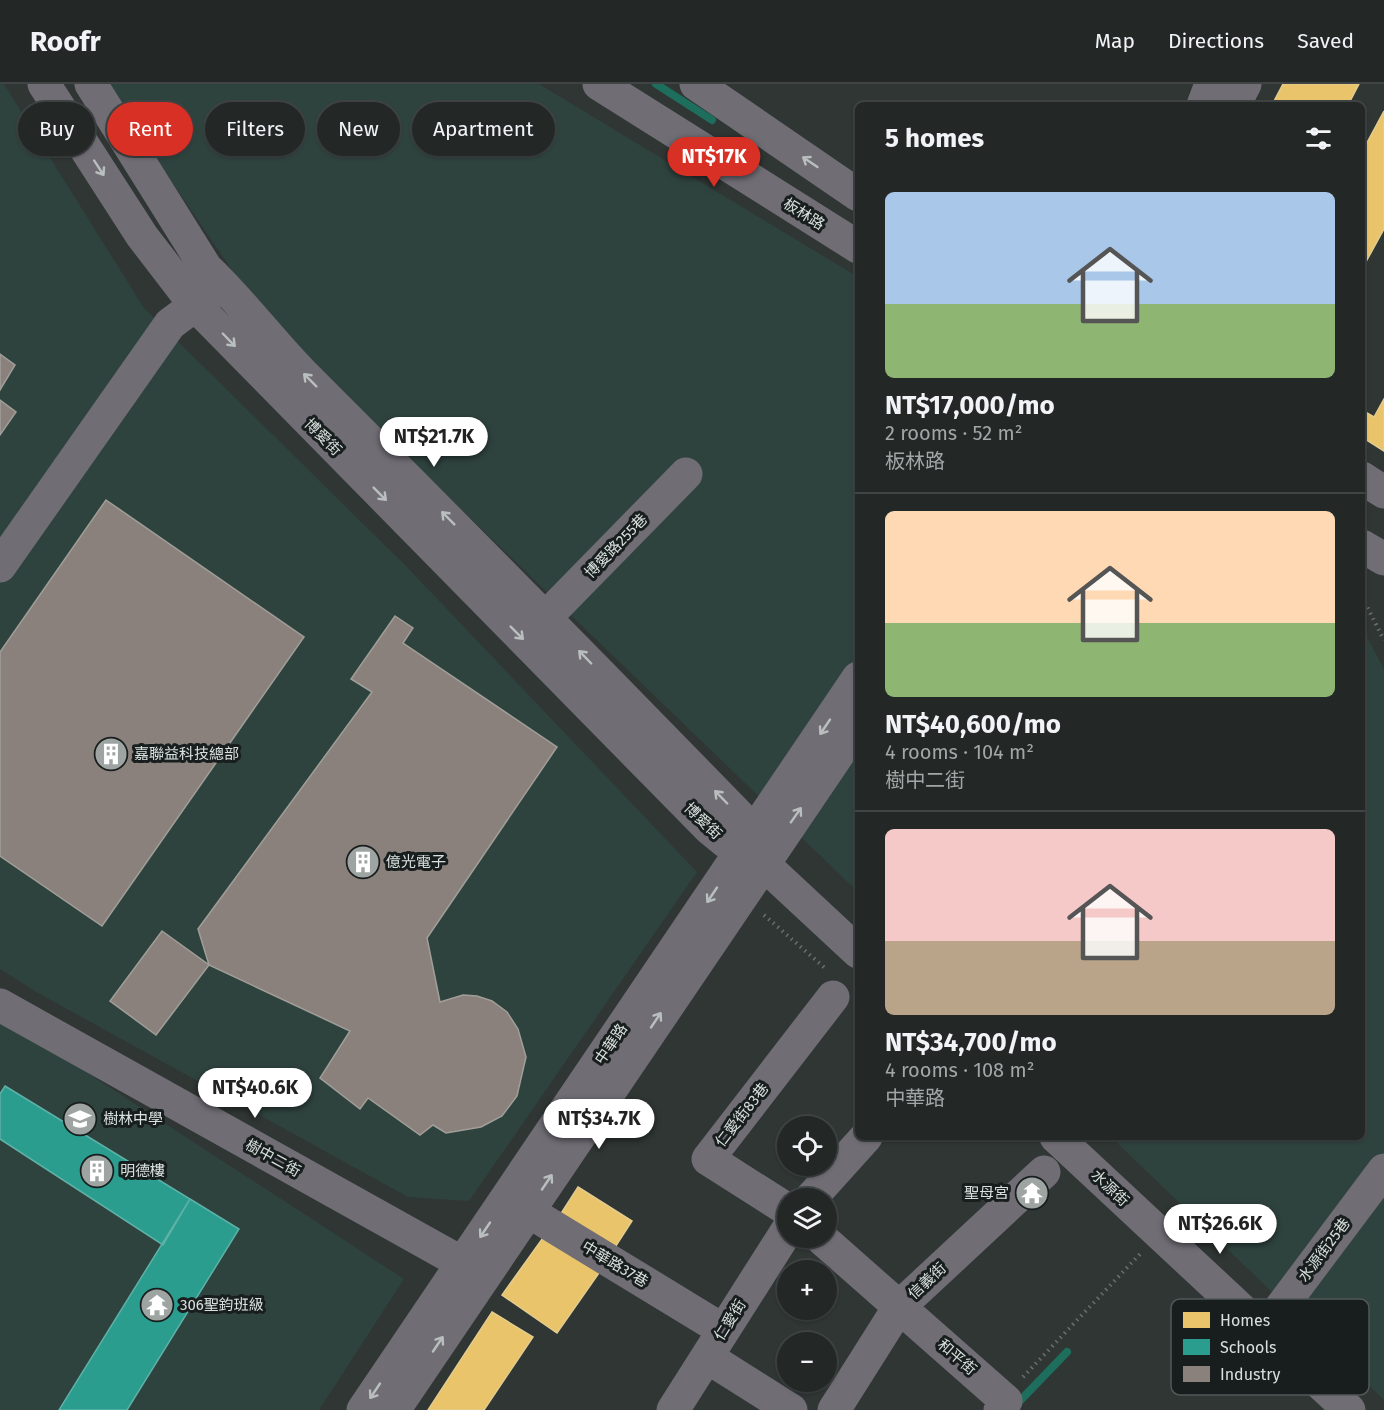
<!DOCTYPE html>
<meta charset="utf-8">
<style>
:root{--surface:#232827;--page:#2f3433;--text:#f1f3f6;--muted:#a3a6a7;--line:#404444;--accent:#d93025}
body{margin:0;font-family:"Fira Sans","Noto Sans TC",sans-serif;background:var(--page);color:var(--text);height:100vh;display:flex;flex-direction:column;font-size:22px;white-space:nowrap}
*{box-sizing:border-box;margin:0}
p{font-size:20px;color:var(--muted)}
.icon{flex:none;width:33px;height:33px;fill:none;stroke:currentColor;stroke-width:2;stroke-linecap:round;stroke-linejoin:round}
.map{position:relative;flex:1;overflow:hidden}
.drawer{position:absolute;left:855px;top:18px;width:510px;height:1038px;display:flex;flex-direction:column;background:var(--surface);border-radius:9px;box-shadow:0 2px 4px #0004,0 0 0 2px var(--line)}
.drawer>*{flex:none}
.top-card{position:absolute;left:18px;top:18px;width:570px;height:54px;display:flex;gap:12px}
.fabs{position:absolute;left:777px;top:1032px;display:grid;gap:12px}
.fabs a{display:grid;place-items:center;width:60px;height:60px;border-radius:50%;background:var(--surface);box-shadow:0 2px 4px #0004,0 0 0 2px var(--line);font-size:30px}
.price{position:absolute;translate:-50% -51px;padding:0 14px;border-radius:21px;background:#fff;color:#222;font-size:20px;line-height:39px;filter:drop-shadow(0 2px 3px #0008)}
.price::after{content:'';position:absolute;left:50%;top:36px;width:18px;height:14px;margin-left:-9px;background:inherit;clip-path:polygon(0 0,100% 0,50% 100%)}
.price.on{background:var(--accent);color:#fff}
ul{padding:0;list-style:none}
li{display:grid;align-content:center;gap:12px;height:318px;padding:0 30px}
li+li{border-top:2px solid var(--line)}
li span{display:grid;place-items:center;height:186px;border-radius:9px;color:#555}
li>.icon{margin-inline-start:auto}
span .icon{width:108px;height:108px;fill:#fffc;stroke-width:1}
li b{font-size:26px}
h2{display:flex;justify-content:space-between;align-items:center;height:72px;padding:0 30px;font-size:26px}
.tag{padding:0 21px;border-radius:27px;background:var(--surface);box-shadow:0 2px 4px #0004,0 0 0 2px var(--line);font-size:21px;line-height:54px}
.tag.on{background:var(--accent);color:#fff}
header{display:flex;align-items:center;gap:36px;box-sizing:border-box;height:84px;padding:0 30px;background:var(--surface);border-bottom:2px solid var(--line)}
header strong{font-size:28px}
nav{display:flex;gap:33px;margin-inline-start:auto;font-size:21px}
.map>svg:first-child{display:block}
.built{fill:#2f433e}
.homes{fill:#e9c46a;stroke:#e4cc8d;stroke-width:1.5}
.schools{fill:#2a9d8f;stroke:#5eb1a7;stroke-width:1.5}
.industry{fill:#8a817c;stroke:#a19e99;stroke-width:1.5}
.lines{fill:none;stroke-linecap:round;stroke-linejoin:round}
.stream{stroke:#1e6e5d;stroke-width:8}
.path{stroke:#6c6d70;stroke-width:4;stroke-dasharray:1.5 4.5;stroke-linecap:butt}
.minor{stroke:#706d75;stroke-width:33}
.oneway{stroke:#b9bebe}
.labels{text-anchor:middle;stroke-width:6;stroke-linejoin:round;paint-order:stroke}
.street-label{font-size:15px;fill:#d8e0de;stroke:#181e1d}
.poi-label{font-size:15px;fill:#d8e0de;stroke:#181e1d;text-anchor:start}
.key{fill:#181e1d;stroke:#525857;stroke-width:1.5}
.key-label{font-size:16px;fill:#d8e0de}
</style>
<header>
<strong>Roofr</strong>
<nav><a>Map</a><a>Directions</a><a>Saved</a></nav>
</header>
<div class="map">
<svg width="1384" height="1326" viewBox="0 0 1384 1326">
<rect width="100%" height="100%" fill="#2f3634"/>
<path class="built" d="M0,0H4L144,224L406,482L697,788L469,1117L408,1113L38,909L0,885Z
M105,0H539L858,193V808L268,239Z
M1362,544L1384,585V1316L1111,1053H1362Z
M0,932L404,1195L319,1326H0Z"/>
<path class="homes" d="M1283,0H1359L1348,21H1272Z
M1384,27V145L1362,185V68Z
M1384,315V367L1362,353V326L1374,333Z
M578,1103L632,1137L612,1168L560,1131Z
M545,1151L599,1189L557,1249L502,1211Z
M492,1228L533,1253L484,1326H428Z"/>
<path class="schools" d="M5,1002L190,1115L163,1161L0,1055V1010Z
M190,1115L239,1145L127,1326H59Z"/>
<path class="industry" d="M0,270L15,281L0,306Z
M0,316L16,328L0,351Z
M106,416L304,553L102,842L0,772V568Z
M395,532L413,544L403,559L557,663L427,854L440,918L463,911L477,912L492,917L507,928L518,945L526,973L517,1012L502,1032L481,1043L446,1049L433,1041L420,1051L368,1014L360,1025L320,994L350,947L209,881L198,845L372,608L351,595Z
M162,847L209,881L156,951L110,917Z"/>
<g class="lines">
<path class="stream" d="M656,0L712,36
M1016,1321L1067,1268"/>
<path class="path" d="M1362,513L1384,556
M764,831L826,885
M1023,1293L1140,1170"/>
<path class="minor" d="M44,0L142,152L195,221L709,744L726,758L745,762
M91,0L206,184C240,216 268,254 301,288C449,436 596,585 742,735L745,762
M599,0L858,163
M696,0L858,111
M1203,21L1211,0
M1234,21L1245,0
M1362,394L1384,408
M1362,462L1384,475
M0,482L170,240L213,208
M546,533L686,390
M746,764L858,868
M0,921L480,1189
M1056,1053L1349,1326
M811,1114L866,1053
M508,1115L723,1246
M788,1126L708,1075L833,913
M821,1154L1006,1317L1000,1326
M1264,1246L1384,1086
M707,1273L791,1326
M363,1326L858,594
M394,1326L858,641
M673,1326L788,1145
M834,1326L899,1223L1044,1088"/>
</g>
<defs><path id="oneway-shaft" d="M-6 0H5M1.5-3L5.5 0L1.5 3" fill="none" stroke-width="1.6" stroke-linecap="round" stroke-linejoin="round" transform="scale(1.5)"/></defs>
<g class="oneway">
<use href="#oneway-shaft" transform="translate(810 78) rotate(-146)"/>
<use href="#oneway-shaft" transform="translate(99 84) rotate(57)"/>
<use href="#oneway-shaft" transform="translate(229 256) rotate(46)"/>
<use href="#oneway-shaft" transform="translate(310 296) rotate(-135)"/>
<use href="#oneway-shaft" transform="translate(380 410) rotate(45)"/>
<use href="#oneway-shaft" transform="translate(448 434) rotate(-135)"/>
<use href="#oneway-shaft" transform="translate(517 549) rotate(45)"/>
<use href="#oneway-shaft" transform="translate(585 573) rotate(-134)"/>
<use href="#oneway-shaft" transform="translate(825 643) rotate(124)"/>
<use href="#oneway-shaft" transform="translate(721 713) rotate(-134)"/>
<use href="#oneway-shaft" transform="translate(796 731) rotate(-55)"/>
<use href="#oneway-shaft" transform="translate(712 811) rotate(124)"/>
<use href="#oneway-shaft" transform="translate(656 936) rotate(-56)"/>
<use href="#oneway-shaft" transform="translate(547 1098) rotate(-56)"/>
<use href="#oneway-shaft" transform="translate(485 1146) rotate(124)"/>
<use href="#oneway-shaft" transform="translate(438 1260) rotate(-56)"/>
<use href="#oneway-shaft" transform="translate(375 1307) rotate(124)"/>
</g>
<defs>
<symbol id="building-disc" viewBox="-11 -11 22 22"><circle r="9.5" fill="#9da4a2" stroke="#181e1d"/><path d="M-4-6H4V6H1V3H-1V6H-4ZM-2.5-4.3h1.7v1.8h-1.7ZM.8-4.3h1.7v1.8H.8ZM-2.5-1h1.7V.8h-1.7ZM.8-1h1.7V.8H.8Z" fill="#fff"/></symbol>
<symbol id="school-disc" viewBox="-11 -11 22 22"><circle r="9.5" fill="#9da4a2" stroke="#181e1d"/><path d="M0-5L7-2L0 1L-7-2ZM-4 1L0 2.5L4 1V4Q0 6-4 4Z" fill="#fff"/></symbol>
<symbol id="temple-disc" viewBox="-11 -11 22 22"><circle r="9.5" fill="#9da4a2" stroke="#181e1d"/><path d="M0-6L5-2H3V0L6.5 2.5H4V6H1.5V3h-3V6H-4V2.5H-6.5L-3 0V-2H-5Z" fill="#fff"/></symbol>
</defs>
<g fill-rule="evenodd">
<use href="#building-disc" x="92" y="651" width="38" height="38"/>
<use href="#building-disc" x="344" y="759" width="38" height="38"/>
<use href="#school-disc" x="61" y="1016" width="38" height="38"/>
<use href="#building-disc" x="78" y="1068" width="38" height="38"/>
<use href="#temple-disc" x="1013" y="1090" width="38" height="38"/>
<use href="#temple-disc" x="138" y="1202" width="38" height="38"/>
</g>
<g class="labels">
<g class="street-label">
<text transform="translate(804 130) rotate(32)" y="5">板林路</text>
<text transform="translate(323 353) rotate(45)" y="5">博愛街</text>
<text transform="translate(616 462) rotate(-46)" y="5">博愛路255巷</text>
<text transform="translate(703 737) rotate(44)" y="5">博愛街</text>
<text transform="translate(611 960) rotate(-56)" y="5">中華路</text>
<text transform="translate(742 1031) rotate(-52)" y="5">仁愛街83巷</text>
<text transform="translate(273 1074) rotate(29)" y="5">樹中二街</text>
<text transform="translate(1110 1104) rotate(43)" y="5">水源街</text>
<text transform="translate(1324 1166) rotate(-53)" y="5">水源街25巷</text>
<text transform="translate(615 1180) rotate(31)" y="5">中華路37巷</text>
<text transform="translate(927 1197) rotate(-43)" y="5">信義街</text>
<text transform="translate(730 1236) rotate(-58)" y="5">仁愛街</text>
<text transform="translate(957 1273) rotate(41)" y="5">和平街</text>
</g>
<g class="poi-label">
<text x="134" y="675">嘉聯益科技總部</text>
<text x="386" y="783">億光電子</text>
<text x="103" y="1040">樹林中學</text>
<text x="120" y="1092">明德樓</text>
<text x="1009" y="1114" text-anchor="end">聖母宮</text>
<text x="180" y="1226">306聖鈞班級</text>
</g>
</g>
<rect x="1171" y="1215" width="198" height="96" rx="9" class="key"/>
<rect x="1183" y="1228" width="27" height="16" fill="#e9c46a"/>
<rect x="1183" y="1255" width="27" height="16" fill="#2a9d8f"/>
<rect x="1183" y="1282" width="27" height="16" fill="#8a817c"/>
<g class="key-label">
<text x="1220" y="1242">Homes</text>
<text x="1220" y="1269">Schools</text>
<text x="1220" y="1296">Industry</text>
</g>
</svg>
<div class="fabs">
<a><svg class="icon" aria-label="locate" viewBox="0 0 24 24"><circle cx="12" cy="12" r="6"/><path d="M12 2v4M12 18v4M2 12h4M18 12h4"/></svg></a>
<a><svg class="icon" aria-label="layers" viewBox="0 0 24 24"><path d="M12 4l9 5-9 5-9-5zM3 14l9 5 9-5"/></svg></a>
<a>+</a>
<a>−</a>
</div>
<b class="price on" style="left:714px;top:104px">NT$17K</b>
<b class="price" style="left:434px;top:384px">NT$21.7K</b>
<b class="price" style="left:255px;top:1035px">NT$40.6K</b>
<b class="price" style="left:599px;top:1066px">NT$34.7K</b>
<b class="price" style="left:1220px;top:1171px">NT$26.6K</b>
<div class="top-card">
<a class="tag">Buy</a>
<a class="tag on">Rent</a>
<a class="tag">Filters</a>
<a class="tag">New</a>
<a class="tag">Apartment</a>
</div>
<section class="drawer">
<h2>5 homes<svg class="icon" aria-label="filters" viewBox="0 0 24 24"><path d="M4 7h16M4 17h16"/><circle cx="9" cy="7" r="2"/><circle cx="15" cy="17" r="2"/></svg></h2>
<ul>
<li><span style="background:linear-gradient(#a9c7e8 60%,#8fb573 0)"><svg class="icon" aria-label="home" viewBox="0 0 24 24"><path d="M3 11l9-7 9 7M6 9v11h12V9"/></svg></span><div><b>NT$17,000/mo</b><p>2 rooms · 52 m²</p><p>板林路</p></div></li>
<li><span style="background:linear-gradient(#ffd9b3 60%,#8fb573 0)"><svg class="icon" aria-label="home" viewBox="0 0 24 24"><path d="M3 11l9-7 9 7M6 9v11h12V9"/></svg></span><div><b>NT$40,600/mo</b><p>4 rooms · 104 m²</p><p>樹中二街</p></div></li>
<li><span style="background:linear-gradient(#f6c9c9 60%,#b9a48a 0)"><svg class="icon" aria-label="home" viewBox="0 0 24 24"><path d="M3 11l9-7 9 7M6 9v11h12V9"/></svg></span><div><b>NT$34,700/mo</b><p>4 rooms · 108 m²</p><p>中華路</p></div></li>
</ul>
</section>
</div>
